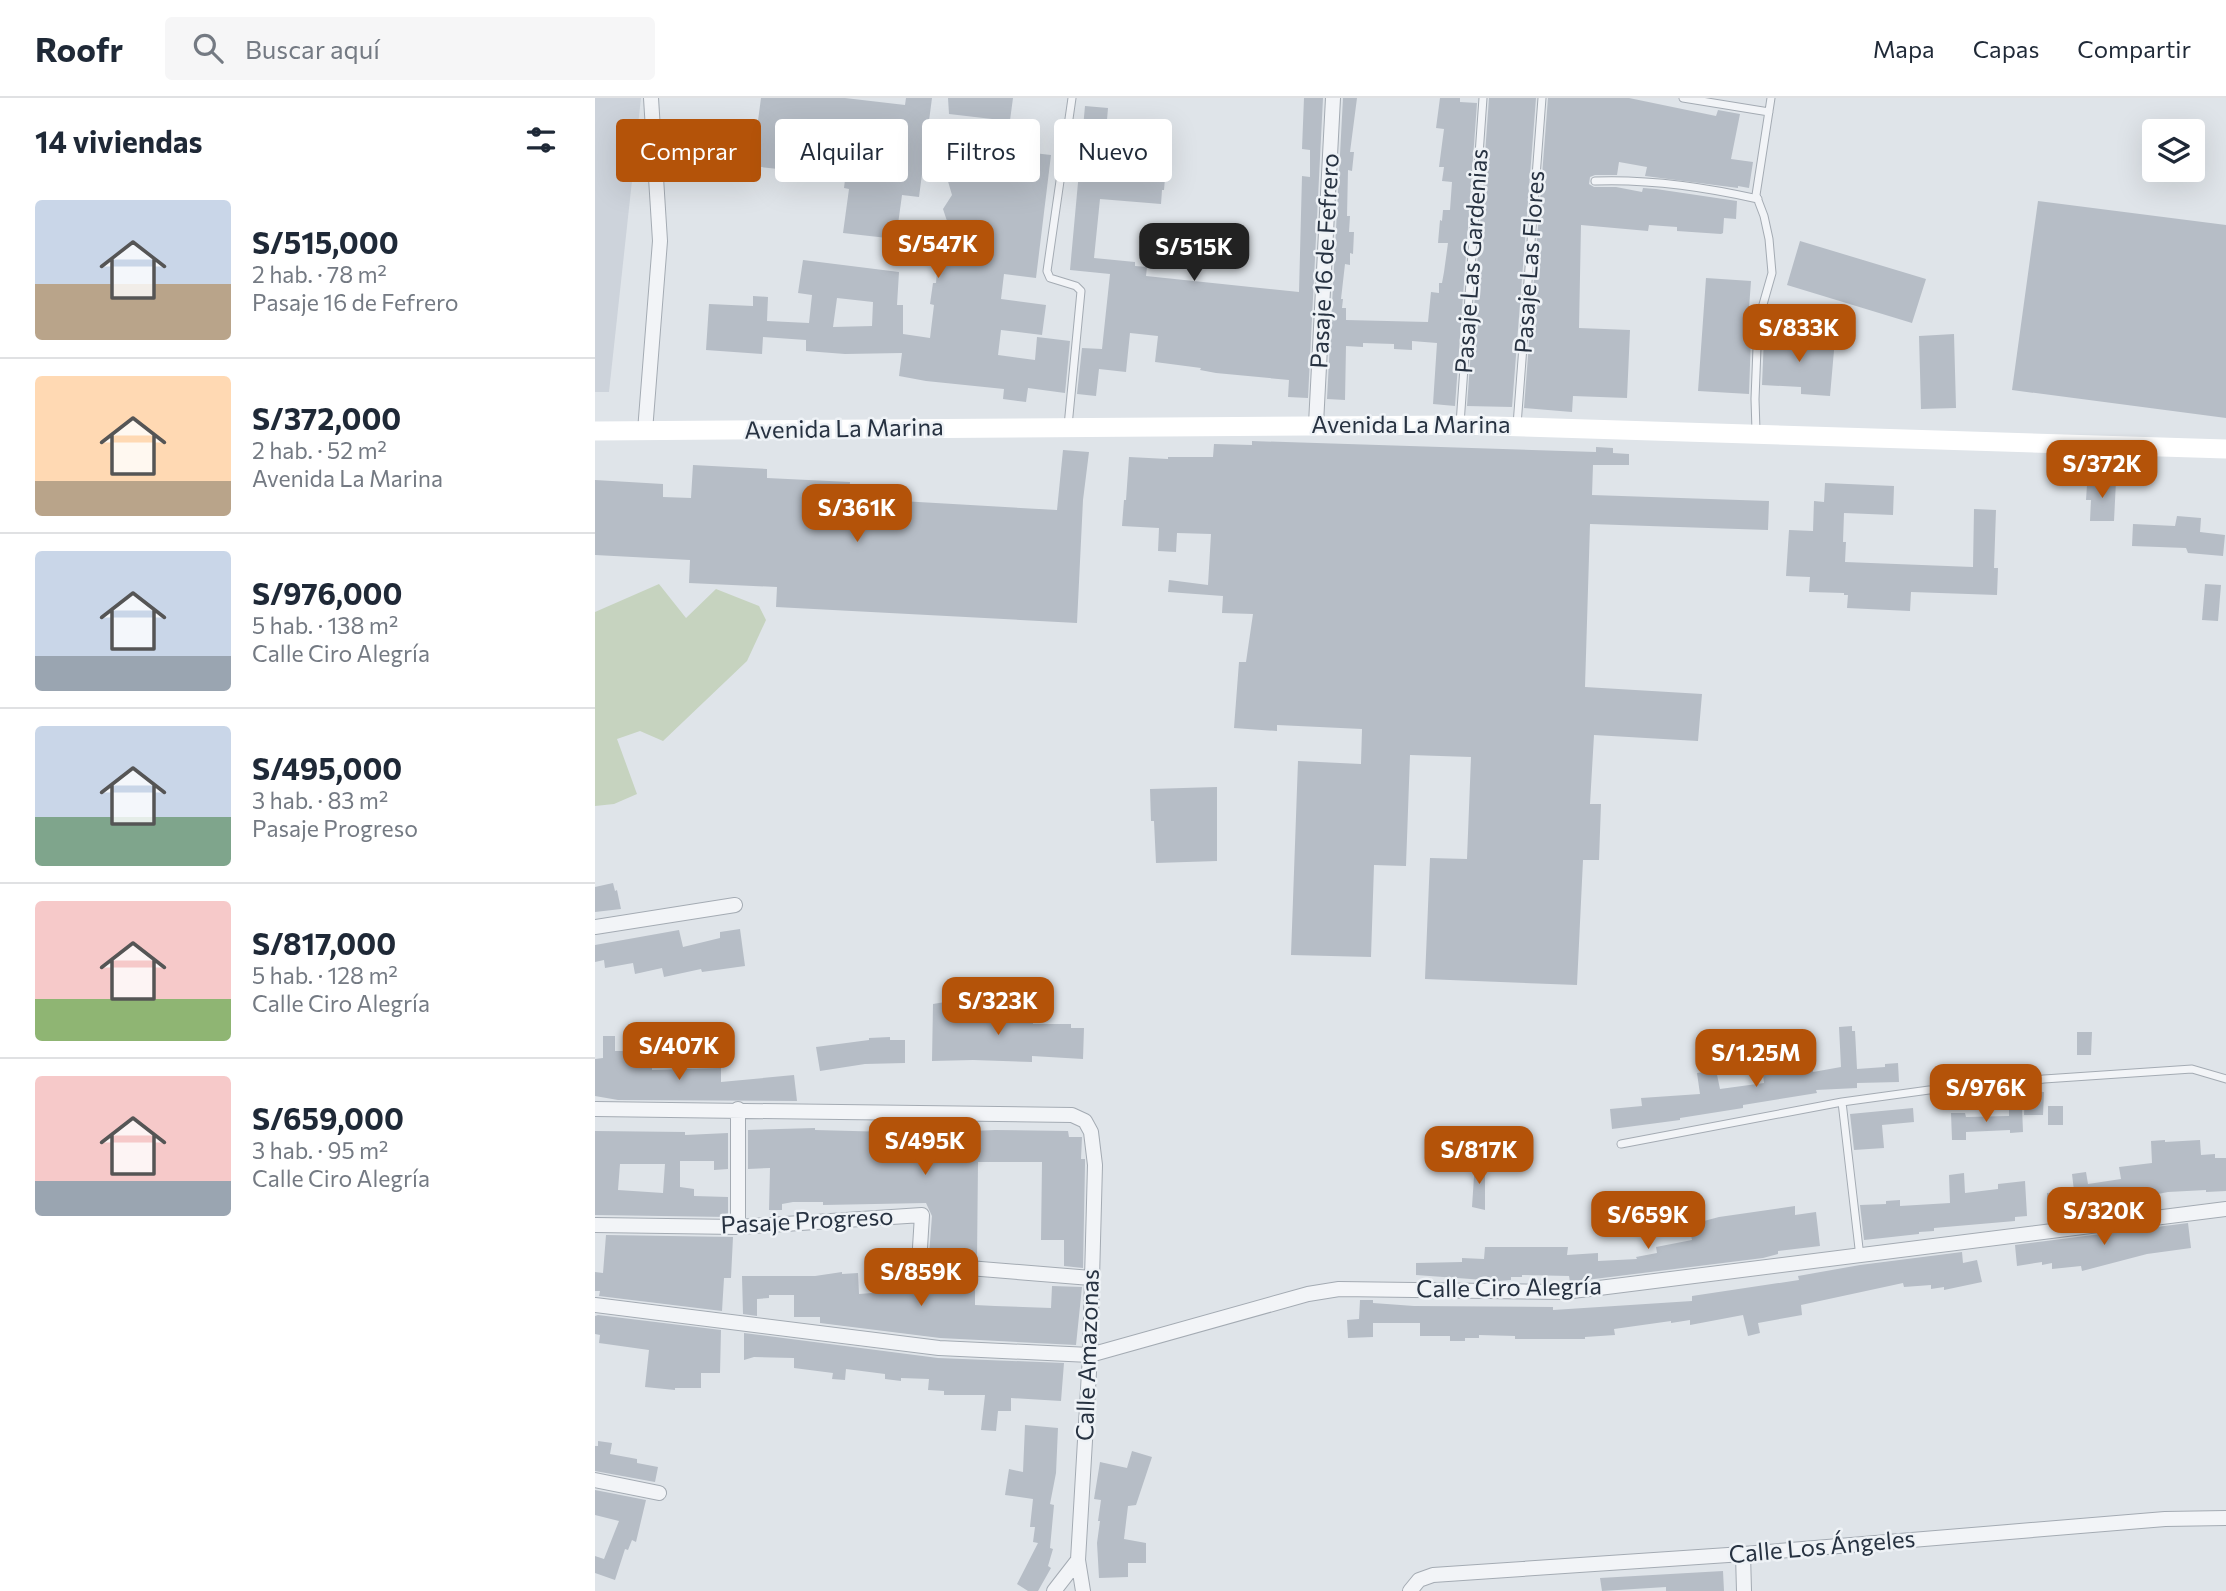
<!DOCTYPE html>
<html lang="es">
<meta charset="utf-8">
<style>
:root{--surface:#fff;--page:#f6f6f7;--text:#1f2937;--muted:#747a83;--line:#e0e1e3;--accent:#b45309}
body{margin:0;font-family:Commissioner,sans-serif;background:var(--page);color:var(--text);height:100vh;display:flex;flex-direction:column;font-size:26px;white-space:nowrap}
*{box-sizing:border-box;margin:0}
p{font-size:23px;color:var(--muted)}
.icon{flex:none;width:38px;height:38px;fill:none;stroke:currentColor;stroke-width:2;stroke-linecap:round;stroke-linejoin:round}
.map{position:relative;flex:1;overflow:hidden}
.sheet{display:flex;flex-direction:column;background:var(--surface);width:595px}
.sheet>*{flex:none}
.top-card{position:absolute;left:21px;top:21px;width:665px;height:63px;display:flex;gap:14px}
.buttons{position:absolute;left:1547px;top:21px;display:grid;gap:14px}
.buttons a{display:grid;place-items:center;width:63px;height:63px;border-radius:7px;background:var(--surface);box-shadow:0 7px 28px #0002;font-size:35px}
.price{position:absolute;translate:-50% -60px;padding:0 16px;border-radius:14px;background:var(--accent);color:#fff;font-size:23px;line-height:46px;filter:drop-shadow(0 2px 4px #0008)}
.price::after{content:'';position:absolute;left:50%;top:42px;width:21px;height:16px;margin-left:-10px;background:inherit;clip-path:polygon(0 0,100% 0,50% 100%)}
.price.active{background:#222;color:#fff}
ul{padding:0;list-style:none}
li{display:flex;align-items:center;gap:21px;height:175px;padding:0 35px}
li+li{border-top:2px solid var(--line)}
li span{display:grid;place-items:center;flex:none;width:196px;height:140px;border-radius:7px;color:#555}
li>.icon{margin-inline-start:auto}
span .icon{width:84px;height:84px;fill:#fffc;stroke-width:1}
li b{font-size:30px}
h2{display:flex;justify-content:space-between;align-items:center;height:84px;padding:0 35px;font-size:30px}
.chip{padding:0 24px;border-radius:7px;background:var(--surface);box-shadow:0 7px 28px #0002;font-size:24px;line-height:63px}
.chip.active{background:var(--accent);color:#fff}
header{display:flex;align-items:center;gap:42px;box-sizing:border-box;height:98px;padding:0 35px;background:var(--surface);border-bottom:2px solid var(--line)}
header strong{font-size:33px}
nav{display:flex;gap:38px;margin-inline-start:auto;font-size:24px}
.search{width:490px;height:63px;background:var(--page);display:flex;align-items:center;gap:18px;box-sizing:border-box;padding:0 24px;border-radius:7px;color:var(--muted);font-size:26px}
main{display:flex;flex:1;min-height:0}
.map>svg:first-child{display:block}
.built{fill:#cdd3db}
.green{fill:#c6d3bf}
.building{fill:#b6bdc6;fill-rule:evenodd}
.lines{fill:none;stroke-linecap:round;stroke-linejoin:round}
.service-casing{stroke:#a4abb3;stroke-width:9}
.minor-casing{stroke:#a4abb3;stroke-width:16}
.service{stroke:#f2f4f7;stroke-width:7}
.minor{stroke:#f2f4f7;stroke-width:14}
.secondary{stroke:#fff;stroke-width:19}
.labels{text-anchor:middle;stroke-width:5;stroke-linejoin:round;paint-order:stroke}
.street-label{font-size:24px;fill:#273241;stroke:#eef2f6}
</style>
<header>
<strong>Roofr</strong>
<div class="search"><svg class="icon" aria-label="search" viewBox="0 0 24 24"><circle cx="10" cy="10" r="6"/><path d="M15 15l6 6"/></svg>Buscar aquí</div>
<nav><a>Mapa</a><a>Capas</a><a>Compartir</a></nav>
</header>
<main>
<section class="sheet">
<h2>14 viviendas<svg class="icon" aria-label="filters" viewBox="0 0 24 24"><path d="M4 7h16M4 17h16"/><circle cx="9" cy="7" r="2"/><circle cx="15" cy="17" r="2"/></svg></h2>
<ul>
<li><span style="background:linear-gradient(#c9d6e8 60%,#b9a48a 0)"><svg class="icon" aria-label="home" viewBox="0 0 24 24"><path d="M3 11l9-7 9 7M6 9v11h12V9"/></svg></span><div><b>S/515,000</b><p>2 hab. · 78 m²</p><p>Pasaje 16 de Fefrero</p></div></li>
<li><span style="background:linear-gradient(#ffd9b3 75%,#b9a48a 0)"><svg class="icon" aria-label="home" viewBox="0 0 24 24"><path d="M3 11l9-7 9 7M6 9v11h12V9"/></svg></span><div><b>S/372,000</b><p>2 hab. · 52 m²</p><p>Avenida La Marina</p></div></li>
<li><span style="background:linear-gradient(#c9d6e8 75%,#9aa5b1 0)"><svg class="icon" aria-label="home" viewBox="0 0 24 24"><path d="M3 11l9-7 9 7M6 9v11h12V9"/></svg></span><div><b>S/976,000</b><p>5 hab. · 138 m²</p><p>Calle Ciro Alegría</p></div></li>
<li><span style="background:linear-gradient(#c9d6e8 65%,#7fa58c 0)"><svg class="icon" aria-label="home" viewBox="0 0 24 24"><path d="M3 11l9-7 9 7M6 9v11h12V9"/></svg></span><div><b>S/495,000</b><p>3 hab. · 83 m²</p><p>Pasaje Progreso</p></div></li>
<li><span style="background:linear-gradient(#f6c9c9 70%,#8fb573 0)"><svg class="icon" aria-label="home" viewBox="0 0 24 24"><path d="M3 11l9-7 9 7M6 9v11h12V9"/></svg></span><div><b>S/817,000</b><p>5 hab. · 128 m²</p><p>Calle Ciro Alegría</p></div></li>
<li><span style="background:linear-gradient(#f6c9c9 75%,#9aa5b1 0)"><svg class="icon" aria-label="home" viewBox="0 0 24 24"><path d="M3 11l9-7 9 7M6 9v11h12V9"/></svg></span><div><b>S/659,000</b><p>3 hab. · 95 m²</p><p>Calle Ciro Alegría</p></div></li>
</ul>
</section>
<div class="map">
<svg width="1631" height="1493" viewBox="0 0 1631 1493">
<rect width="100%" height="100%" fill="#dfe4e9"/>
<path class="built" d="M0,0H46L14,294H0Z"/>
<path class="green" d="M64,486L91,520L121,491L164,508L171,522L152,563L68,643L45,633L22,641L42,696L19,706L0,708V514Z"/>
<path class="building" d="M166,0H250L310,7L311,0H337L324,99L307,97L301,141L248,135L254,91L249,90L251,73L202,67L201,73L157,68Z
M353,0H418L411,52L456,57L441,180L409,176L406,201L451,207L447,237L406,232L403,257L440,262L442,239L475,243L470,295L433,290L431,304L408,301L409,291L331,283L304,278L307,255L250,256L211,253V242L168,239L167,256L111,252L114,206L158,208V198L173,199L172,223L214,225L217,197L203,195L208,162L304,174L302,207H308V236L335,240L339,207L335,206L338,185H341L345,140L354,129L348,111L357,97L352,80L361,66L355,55V50L360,40L397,21L354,16ZM242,200L278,204L277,228L238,229Z
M709,0H728L713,300L693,299L694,282L621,275L605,272L606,270L560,264L563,238L535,235L531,274L504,271L501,298L482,296L487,250L507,251L515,176L475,172L490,8L513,10L507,81L535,83L537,53L572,56L569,92H567L566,106L505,101L499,160L540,164V168L552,169L551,178L704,194L707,78L715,79V52L707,51Z
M748,0H762L755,54H759L757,73L753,72L752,118H755L754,134H759L758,156L755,155V167L750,166L746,201H748L747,210H751V222L833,224L836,194L844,195V185H847L849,174L853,145H843L845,122L847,123L848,112H855L857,84L847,83L849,69H844L849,31L841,30L845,0H865V4L882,5L860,308L838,306L842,245L817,243V252L799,251V246L768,245V249L751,248L750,302L732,301Z
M894,0H941L917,309L872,308Z
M953,0H1034L1121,18L1123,12L1145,16L1136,61L1158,64L1154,90L1143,88V90L1050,78L1052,69L1024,64L1022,77H1000L995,79L994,86L999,89H1021L1047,94L1048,90L1061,91L1142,103L1141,121L1129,120L1128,135L1126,136L1082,133V129L1054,127L1053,133L986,127L984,230L1035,232L1032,300L978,298L977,314L929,310Z
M1443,103L1631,127V320L1417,292Z
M1205,143L1331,181L1317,225L1192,187Z
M1111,180L1156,183L1152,238H1156L1154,296L1103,293Z
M1359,236L1361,310L1326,311L1324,238Z
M1169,239L1240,241L1235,298L1206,296V289L1167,287Z
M657,343L1001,354V349L1018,350V355L1034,356V367H998L997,397L1174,403L1173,432L995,426L990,589L1107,596L1103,643L999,637L995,706H1006L1004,762H988L982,887L830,881L835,760L872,761L876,659L815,657L811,768L779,767L776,859L696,857L703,663L766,666L767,631L682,627V633L639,630L644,564H651L658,516L627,515L628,498L573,494L574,482L613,487L616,436L582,435L581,454L563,453L564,430L527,428L529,402H531L534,359L573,361V359H618L619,346L657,347Z
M468,352L494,354L488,402L482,525L181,509L182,489L94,485L95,462L0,457V382L68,386V399L96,400L98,367L172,371V380L255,384L254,400L462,412Z
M1497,382L1521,383L1519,423H1495L1496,402H1491L1492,387L1496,388Z
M1230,385L1299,388L1298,417L1249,415L1248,444H1251L1250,464L1378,469L1379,411L1401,412L1399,470H1403L1402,497L1316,494L1315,513L1252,510L1253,497H1249V495L1214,494L1215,479L1191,478L1194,432L1218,433L1219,403L1229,404Z
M1582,418L1606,420L1605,434L1630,437L1628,458L1593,455L1591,450L1537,448L1538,426L1580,428Z
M1610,486L1626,487L1623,523L1607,522Z
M622,689V763L561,765L559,723H556L555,691Z
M18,785L20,793L22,792L26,811L0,814V789Z
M145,831L150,868L107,874L106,871L69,879L67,870L40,876L38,865L10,870L9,862L0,864V847L84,832L88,849L125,840V834Z
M350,904H385V921L438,920V926H476V930H489L488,961L437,958V964L378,962L337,963L338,906Z
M1257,928V933H1260L1262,971L1290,969V966L1303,965L1304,984L1262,985V990L1221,992L1222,995L1148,1007V1010L1085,1020V1022L1017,1031L1015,1011L1047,1008L1046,1000L1105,996L1102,975L1121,972L1125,991L1169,985L1168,977L1203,971L1218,969V974L1246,969L1244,929Z
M1482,934H1497L1496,957H1482Z
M8,938H20V953H45V965L57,964V972L126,970V984L199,977L202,1003L23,1002L0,998V961L8,960Z
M295,939V942H310V965L270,966L225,973L221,949L274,942V940Z
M1430,993L1449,994L1448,1017H1429Z
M1453,1008H1468V1027H1453Z
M1427,1009L1428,1034L1415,1035V1032L1371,1034V1042H1357L1356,1015H1370L1371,1019L1414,1018V1010Z
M1318,1010L1319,1024L1287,1027L1289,1050L1259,1052L1255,1016Z
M220,1030V1032L333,1035L400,1032L473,1033L474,1039H487L486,1061H490V1067L488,1170L469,1168V1142H446L447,1064H383L382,1161L334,1157L337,1118L331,1105L228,1107V1104H198L187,1106V1112H174L175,1070L153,1071V1032Z
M0,1033L90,1034V1037L133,1035V1071L119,1072V1063H85V1089L99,1091V1098L133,1099V1119L0,1117ZM25,1066H70L68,1095L23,1092Z
M1570,1042V1044L1605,1042L1606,1057L1620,1056V1060H1631V1093L1611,1094V1092L1573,1094L1558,1097V1099L1513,1104L1495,1108V1110L1452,1117V1095L1479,1093L1477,1076L1491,1074L1493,1086L1526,1081L1524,1069L1557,1065L1556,1043Z
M880,1063H890V1112L877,1109Z
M1369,1075L1370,1095L1403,1091V1086L1430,1083L1432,1118L1420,1119V1123L1339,1130V1133L1324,1134V1136L1269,1142L1265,1107L1291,1106V1103L1305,1102V1108L1355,1105L1354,1077Z
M1200,1108V1117L1221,1114L1225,1148L1183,1153V1156L1168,1160L975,1184L974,1178L927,1177V1179H916V1182L903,1183L821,1177V1165L867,1164V1160L889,1161L890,1149H973L972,1157L1003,1155V1163L1042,1161L1041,1159L1062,1155L1061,1149L1097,1142L1094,1127L1124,1119Z
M1593,1125L1596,1150L1552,1156L1487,1173L1486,1168L1457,1171V1165L1447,1167V1164L1422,1168L1420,1147Z
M11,1137L138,1139L136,1180H129L127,1213L4,1198L5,1193H0V1174L8,1175Z
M1367,1154L1368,1165L1382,1162L1387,1184L1349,1192V1189L1336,1191V1187L1309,1189L1308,1185L1206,1207L1207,1217L1163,1225L1165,1235L1153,1238L1148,1217L1095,1227V1222L1076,1225V1223L1019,1231L1020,1237L990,1239V1241H920V1238L884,1237V1240H870V1243H855V1238H825V1225H778V1239L753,1240L752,1222L764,1221L765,1202H778V1205L819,1208L958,1209V1212L1097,1203V1198L1204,1182L1203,1178L1265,1167Z
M247,1174V1176L263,1175L264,1196L302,1193V1179L330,1176L380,1180V1207L400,1208L456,1210L457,1188L487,1189L481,1247L345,1240L225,1225V1219H199V1197H174V1200L162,1201V1218L148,1216L147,1178H220Z
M3,1217L126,1232L125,1275H106V1290H80V1292L50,1289L54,1252L4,1245L5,1237L0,1236V1218Z
M149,1235L343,1260L469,1265L466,1303L416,1300V1313H403L401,1333L386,1332L390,1297H349V1293L333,1292L334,1281L306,1280V1283L290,1281V1276L251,1271L250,1282L237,1281L238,1275L199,1270V1260L159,1259L149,1262Z
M430,1327L463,1330L461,1375L455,1406L459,1407L455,1450L458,1451L453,1468L456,1470L443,1493H433L422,1486L443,1445L438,1444L440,1429H435L438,1401L410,1397L414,1371L428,1374Z
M3,1343L17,1345L15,1356L42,1361V1365L63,1369L60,1384L0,1373V1348H3Z
M537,1353L557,1359L541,1407L533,1408L529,1441L551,1445V1465H533V1479L504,1480L502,1445L505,1423H503L506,1402L499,1401L505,1364L532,1370Z
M0,1392L51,1402L41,1444L37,1442L33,1452L30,1451L20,1482L0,1475V1458L9,1461L24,1423L0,1417Z
M1128,1473L1129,1493H1071V1489L1007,1493L1005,1480Z"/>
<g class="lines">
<defs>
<path id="service" d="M1088,0L1174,14
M1000,83C1054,81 1110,89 1163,101
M865,326L888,0
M922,327L947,0
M473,328L486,193L481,188L455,180L452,173L477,0
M1161,333L1160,301L1163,224L1177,175L1174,141L1169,118L1161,97L1176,0
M1247,1004L1265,1159
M1026,1046L1247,1004L1334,992L1380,991L1449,981L1597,971L1631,981"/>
<path id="minor" d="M721,326L738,0
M50,333L65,143L56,0
M0,829L140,807
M0,1011L477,1017L490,1023L496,1034L500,1067L495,1257L483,1462L488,1493
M0,1127L143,1129L327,1117L324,1166L496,1180
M143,1129V1011
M0,1207L344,1250L495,1257L713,1196L744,1191L967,1194L1004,1190L1631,1111
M0,1382L64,1395
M1148,1456L1149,1493
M459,1493L483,1462
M815,1493L824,1482L838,1477L1148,1456L1570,1421L1631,1420"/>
</defs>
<use href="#service" class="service-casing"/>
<use href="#minor" class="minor-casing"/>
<use href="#service" class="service"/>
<use href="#minor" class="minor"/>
<path class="secondary" d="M0,333L865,327L1631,351"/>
</g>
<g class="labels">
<g class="street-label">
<text transform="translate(730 163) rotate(-87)" y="8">Pasaje 16 de Fefrero</text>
<text transform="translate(877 163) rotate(-86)" y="8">Pasaje Las Gardenias</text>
<text transform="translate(935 164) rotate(-86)" y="8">Pasaje Las Flores</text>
<text x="816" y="335">Avenida La Marina</text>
<text transform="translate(249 331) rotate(-1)" y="8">Avenida La Marina</text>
<text transform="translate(212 1123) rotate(-3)" y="8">Pasaje Progreso</text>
<text transform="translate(914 1190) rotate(-1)" y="8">Calle Ciro Alegría</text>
<text transform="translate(493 1257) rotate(-88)" y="8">Calle Amazonas</text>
<text transform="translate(1227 1449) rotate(-5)" y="8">Calle Los Ángeles</text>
</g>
</g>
</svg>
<div class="buttons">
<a><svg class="icon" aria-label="layers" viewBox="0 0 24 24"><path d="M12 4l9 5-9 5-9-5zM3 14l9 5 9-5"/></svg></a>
</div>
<b class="price" style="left:343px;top:182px">S/547K</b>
<b class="price active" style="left:599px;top:185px">S/515K</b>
<b class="price" style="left:1204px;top:266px">S/833K</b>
<b class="price" style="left:1507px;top:402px">S/372K</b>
<b class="price" style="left:262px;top:446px">S/361K</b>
<b class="price" style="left:403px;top:939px">S/323K</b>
<b class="price" style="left:84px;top:984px">S/407K</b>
<b class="price" style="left:1161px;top:991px">S/1.25M</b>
<b class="price" style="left:1391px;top:1026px">S/976K</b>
<b class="price" style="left:330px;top:1079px">S/495K</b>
<b class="price" style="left:884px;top:1088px">S/817K</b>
<b class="price" style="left:1509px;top:1149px">S/320K</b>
<b class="price" style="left:1053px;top:1153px">S/659K</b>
<b class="price" style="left:326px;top:1210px">S/859K</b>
<div class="top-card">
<a class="chip active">Comprar</a>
<a class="chip">Alquilar</a>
<a class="chip">Filtros</a>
<a class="chip">Nuevo</a>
</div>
</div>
</main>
